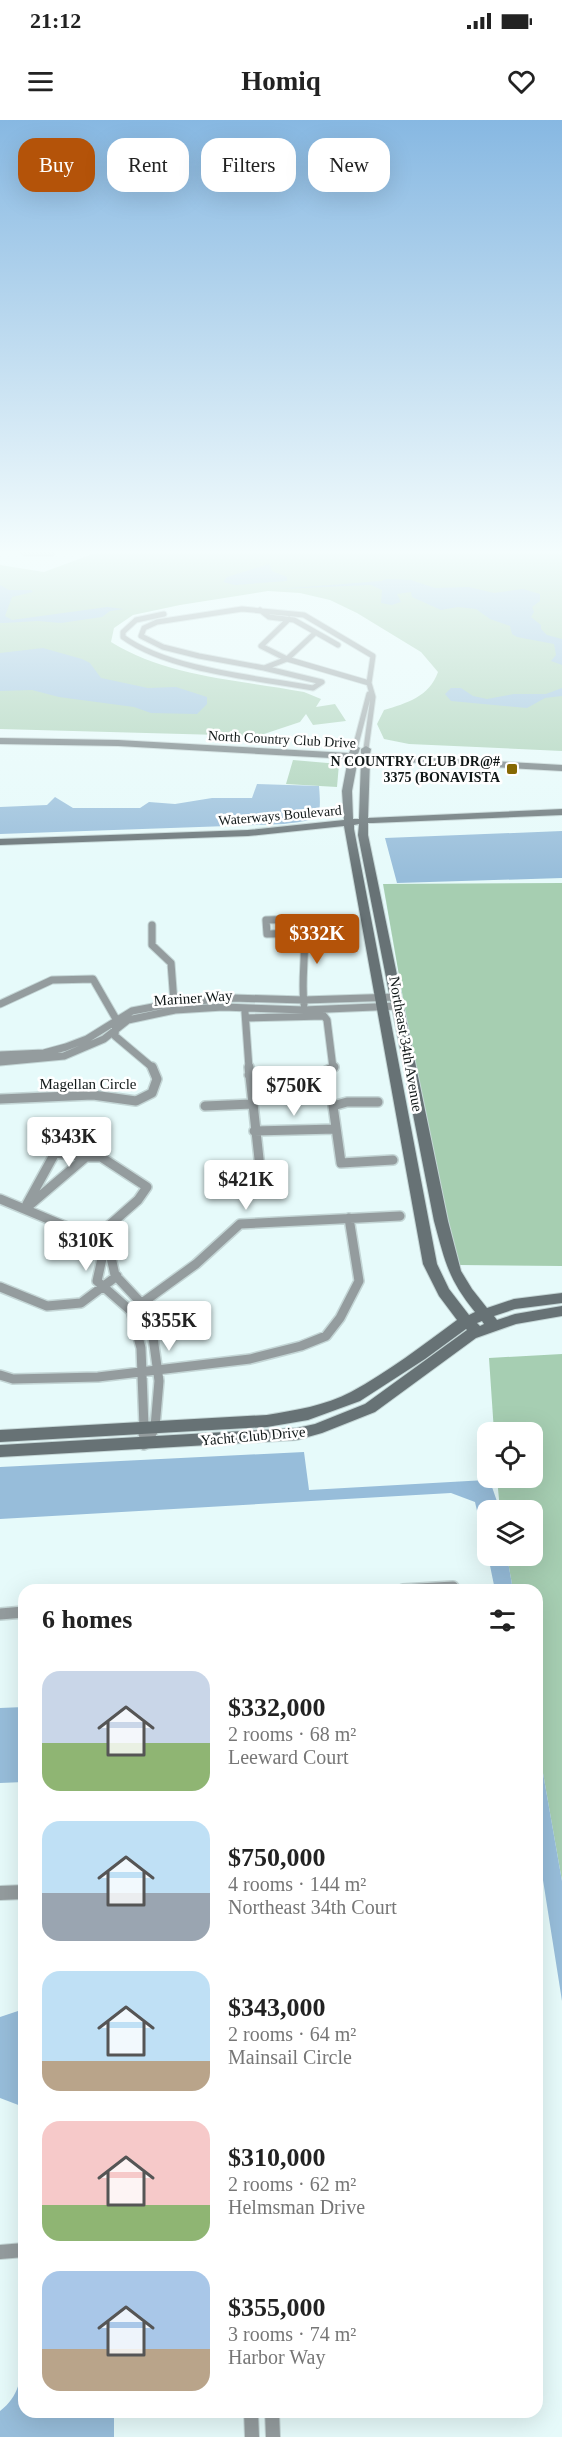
<!DOCTYPE html>
<meta charset="utf-8">
<style>
:root{--surface:#fff;--page:#f6f6f6;--text:#222;--muted:#767676;--accent:#b45309}
body{margin:0;font-family:"Times New Roman",serif;background:var(--page);color:var(--text);height:100vh;display:flex;flex-direction:column;font-size:22px;white-space:nowrap}
*{box-sizing:border-box;margin:0}
p{font-size:20px;color:var(--muted)}
.icon{flex:none;width:33px;height:33px;fill:none;stroke:currentColor;stroke-width:2;stroke-linecap:round;stroke-linejoin:round}
.map{position:relative;flex:1;overflow:hidden}
.side{position:absolute;left:18px;top:1464px;width:525px;height:834px;display:flex;flex-direction:column;background:var(--surface);border-radius:18px;box-shadow:0 6px 24px #0002}
.side>*{flex:none}
.banner{position:absolute;left:18px;top:18px;width:526px;height:54px;display:flex;gap:12px}
.tools{position:absolute;left:477px;top:1302px;display:grid;gap:12px}
.tools a{display:grid;place-items:center;width:66px;height:66px;border-radius:12px;background:var(--surface);box-shadow:0 6px 24px #0002;font-size:30px}
.price{position:absolute;translate:-50% -51px;padding:0 14px;border-radius:6px;background:#fff;color:#222;font-size:20px;line-height:39px;filter:drop-shadow(0 2px 3px #0008)}
.price::after{content:'';position:absolute;left:50%;top:36px;width:18px;height:14px;margin-left:-9px;background:inherit;clip-path:polygon(0 0,100% 0,50% 100%)}
.price.current{background:var(--accent);color:#fff}
ul{padding:0;list-style:none}
li{display:flex;align-items:center;gap:18px;height:150px;padding:0 24px}
li span{display:grid;place-items:center;flex:none;width:168px;height:120px;border-radius:18px;color:#555}
li>.icon{margin-inline-start:auto}
span .icon{width:72px;height:72px;fill:#fffc;stroke-width:1}
li b{font-size:26px}
h2{display:flex;justify-content:space-between;align-items:center;height:72px;padding:0 24px;font-size:26px}
.tag{padding:0 21px;border-radius:18px;background:var(--surface);box-shadow:0 6px 24px #0002;font-size:21px;line-height:54px}
.tag.current{background:var(--accent);color:#fff}
.status{display:flex;justify-content:space-between;align-items:center;height:42px;padding:0 30px;background:var(--surface);direction:ltr}
.status svg{height:16px;fill:currentColor}
header{display:flex;justify-content:space-between;align-items:center;height:78px;padding:0 24px;background:var(--surface);font-size:27px;font-weight:700}
.map>svg:first-child{display:block}
.green{fill:#a6ceb2}
.forest{fill:#a6ceb1}
.water{fill:#97bdda}
.lines{fill:none;stroke-linecap:round;stroke-linejoin:round}
.street-far4-casing{stroke:#c4d6d6;stroke-width:7}
.street-far3-casing{stroke:#c4d6d6;stroke-width:9}
.street-far2-casing{stroke:#c4d6d6;stroke-width:12}
.street-far1-casing{stroke:#c4d6d6;stroke-width:14}
.street-casing{stroke:#c4d6d6;stroke-width:16}
.secondary-casing{stroke:#c4d6d6;stroke-width:2}
.street-far4{stroke:#949c9e;stroke-width:5}
.street-far3{stroke:#949c9e;stroke-width:7}
.street-far2{stroke:#949c9e;stroke-width:9}
.street-far1{stroke:#949c9e;stroke-width:11}
.street{stroke:#949c9e;stroke-width:14}
.secondary{fill:#677275;fill-rule:evenodd}
.poi-dot{fill:#866903;stroke:#fff;stroke-width:2}
.labels{text-anchor:middle;stroke-width:5;stroke-linejoin:round;paint-order:stroke}
.far-street-label{font-size:14px;fill:#111818;stroke:#fff}
.far-poi-label{font-size:14px;font-weight:bold;fill:#111818;stroke:#fff;text-anchor:end}
.street-label{font-size:15px;fill:#111818;stroke:#fff}
</style>
<div class="status"><b>21:12</b><svg viewBox="0 0 49 12"><path d="M0 12V9h3v3zM5 12V6h3v6zM10 12V3h3v9zM15 12V0h3v12zM26 1h20v11H26zM47 4h2v5h-2z"/></svg></div>
<header><svg class="icon" aria-label="menu" viewBox="0 0 24 24"><path d="M4 6h16M4 12h16M4 18h16"/></svg>Homiq<svg class="icon" aria-label="heart" viewBox="0 0 24 24"><path d="M12 20l-8-8c-3-5 5-10 8-4 3-6 11-1 8 4z"/></svg></header>
<div class="map">
<svg width="562" height="2317" viewBox="0 0 562 2317">
<rect width="100%" height="100%" fill="#e6fafa"/>
<path class="green" d="M95,433H562V631L409,624L384,619L377,604L384,590C407,583 429,577 438,552L421,532L357,493L330,480L300,473L268,471L180,485L133,495L114,508L111,522C167,557 240,560 304,572L321,579L316,587L335,584L346,601L313,605L306,594L300,602L258,616L0,609V445L44,452Z
M293,640L339,644L337,667L286,664Z
M562,1234V1761L537,1619V1470H513L507,1436H532V1390H500L497,1358H532V1312H494L489,1238Z"/>
<path class="forest" d="M562,763V1146L459,1145L446,1123L383,764Z"/>
<path class="water" d="M269,444L272,451L287,457V461L235,465L223,462L227,457Z
M387,459L411,460L435,468L469,467L494,473L523,469L540,474V481L532,487L534,492L531,497L541,505V509L547,515L562,519V545L551,541L556,535L554,524L517,517L512,514L510,506L490,499L476,489L458,487L441,490L412,477L411,472L397,474L401,482L392,485L381,483L382,470L371,465L279,469L381,461Z
M0,465L9,470H31L33,472L12,477L5,496L12,500L107,487L124,489L110,491L102,497L61,503L38,501L4,503H0Z
M43,528L82,539L90,543L101,558L148,568L176,567L207,577V584L197,594L151,593L134,587L59,577L32,570L0,571V533Z
M451,568H461L473,576L487,579L514,574H546L562,568V576L545,578L527,588L451,581L445,574Z
M257,664L319,666C322,702 319,699 284,704L0,714V687L47,685L55,677L73,688H140L149,682L175,684L212,678H252Z
M562,711V758L397,763L385,718Z
M304,1332L309,1370L486,1360L492,1367L500,1390H488L487,1435L475,1382L451,1373L0,1399V1347Z
M488,1436H507L513,1470H495Z
M24,1587V1662L0,1663V1588Z
M537,1619L562,1761V1881L537,1722Z
M24,1889V1992L21,1986L0,1978V1897Z
M24,2236V2292H114V2317H0V2291C19,2277 21,2258 24,2236Z"/>
<g class="lines">
<defs>
<path id="street-far4" d="M24,433H52
M242,489L304,495L373,536L369,563L287,539L264,548L199,536L163,527L141,516L144,508L157,502Z
M260,490L269,497L294,500L338,525
M164,494L136,500L123,512V517C168,550 257,558 313,568L322,562L264,548
M287,539L261,526L289,499
M287,539L315,513
M355,628L369,574
M366,629L373,577L369,563"/>
<path id="street-far3" d="M302,799L304,813L267,814L266,800Z
M152,805V825L171,843L174,883
M304,813C306,838 301,859 304,884
M0,884L52,860L93,859L116,899L115,916L153,948
M245,892L249,948
M246,898L324,896L327,900L333,948
M0,935L44,933L66,927L87,919L132,891L174,883L232,878L304,880L397,877
M0,942L64,936L104,919L128,900L175,890L223,887L304,890L398,886"/>
<path id="street-far2" d="M249,947L260,1048
M249,955L320,954L334,947
M0,979L93,975L136,981L152,973L157,959L152,947
M378,982H347L333,986L341,1043L393,1040
M205,986L252,984
M254,1011L336,1009
M0,1079L108,1124L115,1155L143,1185L152,1210L159,1261L155,1307
M27,1084L55,1033L86,1037
M25,1089L86,1037H101L147,1067L138,1080L96,1117
M98,1119L103,1134L97,1161L131,1191L141,1228L144,1307
M0,1167L47,1186L81,1183L117,1156
M131,1191L196,1144L240,1104L400,1096
M0,1255L13,1259L98,1257L250,1239L301,1226L326,1216L340,1198L359,1161L349,1098"/>
<path id="street-far1" d="M144,1305V1314
M144,1324L156,1305
M403,1470L453,1467
M0,1494L24,1492"/>
<path id="street" d="M0,1773L24,1772
M0,2132L24,2130
M251,2292L252,2317
M272,2292L273,2317"/>
<path id="secondary" d="M0,618L118,620L349,633L352,626L355,625L360,628L358,634H361V629L366,626L371,629L370,634L562,645V651L370,640L368,698L562,689V695L373,703H368V715L448,1101L461,1151L472,1169L487,1188L514,1179L562,1173V1183L515,1189L494,1196L497,1200L515,1194L562,1186V1196L516,1204L476,1218L375,1292L322,1313L297,1320L0,1337V1325L297,1308L315,1304L365,1284L467,1210L466,1209L425,1239L360,1281L308,1300L267,1307L0,1322V1310L267,1295C295,1290 325,1286 351,1272C388,1252 423,1225 457,1200L439,1176L423,1144L344,706L248,716L0,725V719L248,710L344,700L342,671L348,639L118,626L0,624ZM358,639H361L359,699H353L352,671ZM359,704L358,715L434,1101C445,1141 448,1159 475,1192L469,1195L449,1169L437,1144L354,709V705ZM482,1201L484,1204L480,1206L477,1203Z"/>
</defs>
<use href="#street-far4" class="street-far4-casing"/>
<use href="#street-far3" class="street-far3-casing"/>
<use href="#street-far2" class="street-far2-casing"/>
<use href="#street-far1" class="street-far1-casing"/>
<use href="#street" class="street-casing"/>
<use href="#secondary" class="secondary-casing"/>
<use href="#street-far4" class="street-far4"/>
<use href="#street-far3" class="street-far3"/>
<use href="#street-far2" class="street-far2"/>
<use href="#street-far1" class="street-far1"/>
<use href="#street" class="street"/>
<use href="#secondary" class="secondary"/>
</g>
<linearGradient id="sky" x2="0" y2="1"><stop stop-color="#87b8e2"/><stop offset="0.57" stop-color="#f4fdfd"/><stop offset="1" stop-color="#f4fdfd" stop-opacity="0"/></linearGradient>
<rect width="562" height="758" fill="url(#sky)"/>
<rect class="poi-dot" x="506" y="643" width="12" height="12" rx="3"/>
<g class="labels">
<g class="far-street-label">
<text transform="translate(282 619) rotate(3)" y="5">North Country Club Drive</text>
<text transform="translate(280 695) rotate(-5)" y="5">Waterways Boulevard</text>
</g>
<g class="far-poi-label">
<text x="500" y="646">N COUNTRY CLUB DR@#<tspan x="500" dy="16">3375 (BONAVISTA</tspan></text>
</g>
<g class="street-label">
<text transform="translate(193 878) rotate(-4)" y="5">Mariner Way</text>
<text transform="translate(406 924) rotate(80)" y="5">Northeast 34th Avenue</text>
<text x="88" y="969">Magellan Circle</text>
<text transform="translate(253 1316) rotate(-5)" y="5">Yacht Club Drive</text>
</g>
</g>
</svg>
<div class="tools">
<a><svg class="icon" aria-label="locate" viewBox="0 0 24 24"><circle cx="12" cy="12" r="6"/><path d="M12 2v4M12 18v4M2 12h4M18 12h4"/></svg></a>
<a><svg class="icon" aria-label="layers" viewBox="0 0 24 24"><path d="M12 4l9 5-9 5-9-5zM3 14l9 5 9-5"/></svg></a>
</div>
<b class="price current" style="left:317px;top:845px">$332K</b>
<b class="price" style="left:294px;top:997px">$750K</b>
<b class="price" style="left:69px;top:1048px">$343K</b>
<b class="price" style="left:246px;top:1091px">$421K</b>
<b class="price" style="left:86px;top:1152px">$310K</b>
<b class="price" style="left:169px;top:1232px">$355K</b>
<div class="banner">
<a class="tag current">Buy</a>
<a class="tag">Rent</a>
<a class="tag">Filters</a>
<a class="tag">New</a>
</div>
<section class="side">
<h2>6 homes<svg class="icon" aria-label="filters" viewBox="0 0 24 24"><path d="M4 7h16M4 17h16"/><circle cx="9" cy="7" r="2"/><circle cx="15" cy="17" r="2"/></svg></h2>
<ul>
<li><span style="background:linear-gradient(#c9d6e8 60%,#8fb573 0)"><svg class="icon" aria-label="home" viewBox="0 0 24 24"><path d="M3 11l9-7 9 7M6 9v11h12V9"/></svg></span><div><b>$332,000</b><p>2 rooms · 68 m²</p><p>Leeward Court</p></div></li>
<li><span style="background:linear-gradient(#bfe0f5 60%,#9aa5b1 0)"><svg class="icon" aria-label="home" viewBox="0 0 24 24"><path d="M3 11l9-7 9 7M6 9v11h12V9"/></svg></span><div><b>$750,000</b><p>4 rooms · 144 m²</p><p>Northeast 34th Court</p></div></li>
<li><span style="background:linear-gradient(#bfe0f5 75%,#b9a48a 0)"><svg class="icon" aria-label="home" viewBox="0 0 24 24"><path d="M3 11l9-7 9 7M6 9v11h12V9"/></svg></span><div><b>$343,000</b><p>2 rooms · 64 m²</p><p>Mainsail Circle</p></div></li>
<li><span style="background:linear-gradient(#f6c9c9 70%,#8fb573 0)"><svg class="icon" aria-label="home" viewBox="0 0 24 24"><path d="M3 11l9-7 9 7M6 9v11h12V9"/></svg></span><div><b>$310,000</b><p>2 rooms · 62 m²</p><p>Helmsman Drive</p></div></li>
<li><span style="background:linear-gradient(#a9c7e8 65%,#b9a48a 0)"><svg class="icon" aria-label="home" viewBox="0 0 24 24"><path d="M3 11l9-7 9 7M6 9v11h12V9"/></svg></span><div><b>$355,000</b><p>3 rooms · 74 m²</p><p>Harbor Way</p></div></li>
</ul>
</section>
</div>
